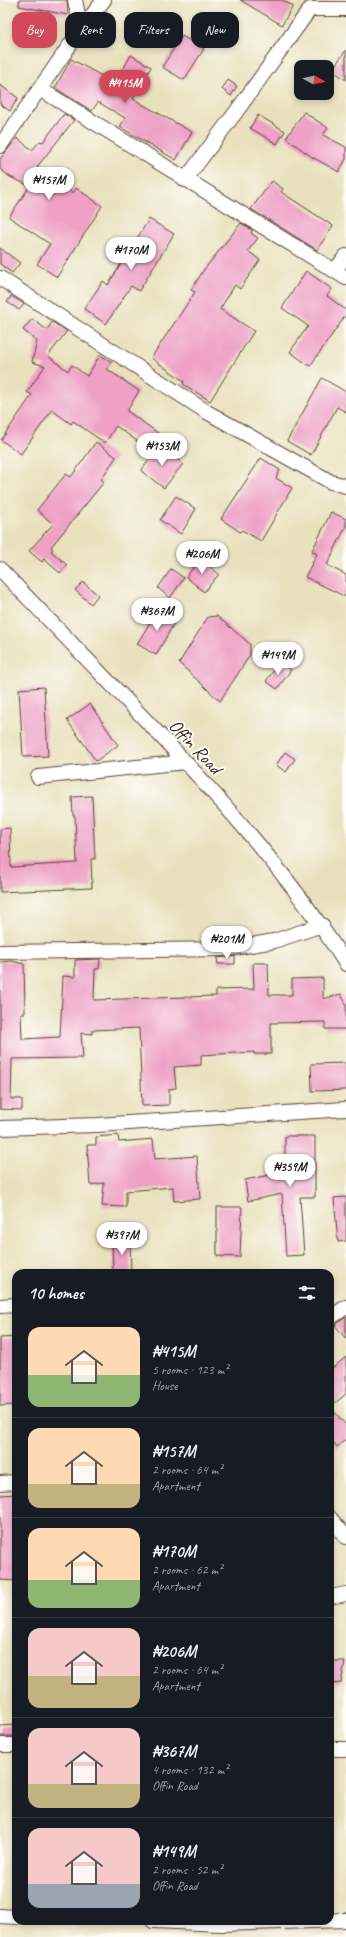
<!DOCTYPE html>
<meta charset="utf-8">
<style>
:root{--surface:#171b24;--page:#242831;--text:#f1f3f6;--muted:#9ea1a6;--line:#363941;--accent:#d1495b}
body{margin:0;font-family:Caveat,sans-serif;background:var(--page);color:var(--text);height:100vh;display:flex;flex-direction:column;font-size:15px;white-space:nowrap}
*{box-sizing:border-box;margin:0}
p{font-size:13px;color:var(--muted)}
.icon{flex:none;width:22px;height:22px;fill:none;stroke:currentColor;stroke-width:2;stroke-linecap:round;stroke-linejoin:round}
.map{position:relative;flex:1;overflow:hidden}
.details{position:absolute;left:12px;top:1269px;width:322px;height:656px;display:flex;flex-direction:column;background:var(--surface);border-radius:12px;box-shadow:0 2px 6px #0003}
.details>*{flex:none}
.top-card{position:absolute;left:12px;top:12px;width:322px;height:36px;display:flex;gap:8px}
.needle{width:26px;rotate:98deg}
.fabs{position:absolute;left:294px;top:60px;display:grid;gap:8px}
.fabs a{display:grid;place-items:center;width:40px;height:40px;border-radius:8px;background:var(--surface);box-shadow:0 2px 6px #0003;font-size:20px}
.price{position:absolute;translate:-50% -34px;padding:0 9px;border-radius:14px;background:#fff;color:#222;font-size:13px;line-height:26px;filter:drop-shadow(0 1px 2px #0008)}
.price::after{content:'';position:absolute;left:50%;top:24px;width:12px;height:9px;margin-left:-6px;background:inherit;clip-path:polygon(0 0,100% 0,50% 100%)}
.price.on{background:var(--accent);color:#fff}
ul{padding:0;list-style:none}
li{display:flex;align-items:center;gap:12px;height:100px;padding:0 16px}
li+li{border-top:1px solid var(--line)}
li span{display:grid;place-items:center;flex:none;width:112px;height:80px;border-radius:12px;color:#555}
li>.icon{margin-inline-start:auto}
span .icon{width:48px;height:48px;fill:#fffc;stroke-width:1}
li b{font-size:17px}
h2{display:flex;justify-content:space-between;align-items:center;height:48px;padding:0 16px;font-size:17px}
.pill{padding:0 14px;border-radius:12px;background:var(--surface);box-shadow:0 2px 6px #0003;font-size:14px;line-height:36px}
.pill.on{background:var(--accent);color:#fff}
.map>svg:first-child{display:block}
.building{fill:#eea0c5}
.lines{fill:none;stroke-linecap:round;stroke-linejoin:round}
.minor-casing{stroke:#554536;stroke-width:16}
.minor{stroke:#fff;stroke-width:14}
.labels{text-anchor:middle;stroke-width:4;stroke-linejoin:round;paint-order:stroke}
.street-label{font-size:19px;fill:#3b2a1e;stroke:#fdfcf7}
</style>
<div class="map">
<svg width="346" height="1937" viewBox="0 0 346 1937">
<rect width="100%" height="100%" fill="#fdfcf7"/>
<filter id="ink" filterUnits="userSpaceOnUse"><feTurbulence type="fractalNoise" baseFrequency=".025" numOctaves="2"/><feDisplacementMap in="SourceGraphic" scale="8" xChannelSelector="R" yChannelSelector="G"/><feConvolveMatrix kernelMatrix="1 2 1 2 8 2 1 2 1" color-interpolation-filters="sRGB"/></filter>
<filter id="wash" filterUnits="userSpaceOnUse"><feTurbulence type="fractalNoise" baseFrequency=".012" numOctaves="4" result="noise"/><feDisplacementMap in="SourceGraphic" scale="16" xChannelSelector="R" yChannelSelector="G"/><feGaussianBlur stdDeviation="0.9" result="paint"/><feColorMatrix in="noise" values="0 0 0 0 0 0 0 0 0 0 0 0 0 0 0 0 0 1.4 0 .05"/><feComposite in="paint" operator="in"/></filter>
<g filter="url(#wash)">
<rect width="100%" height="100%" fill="#e9e1be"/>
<g id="blocks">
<path class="building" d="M19,0H67L68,15L19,6Z
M240,0H282L293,6L282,25Z
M182,36L204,49L184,80L162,67Z
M346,50V80L332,70Z
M131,55L151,67L133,99L192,132L176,160L120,127L125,118L98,102L92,111L55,88L71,59L115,83Z
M228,80L237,86L231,96L222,89Z
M0,85L18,98L10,111L0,104Z
M304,112L328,128L323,135L346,147V159L339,172L312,157L286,138Z
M64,114L74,120L37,167L73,193L76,188L102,206L57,277L37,264L50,244L9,217L30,186L10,177L0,169V159L17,138L32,150L40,141L43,142Z
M258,115L285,131L277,144L250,128Z
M272,181L283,189L281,192L333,226L317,250L251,209Z
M149,219L174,234L139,291L131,286L106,324L84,309L103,281L108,285Z
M241,223L252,230L251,233L258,238L248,251L260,260L240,289L235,285L220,309L254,331L210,401L183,384L184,381L151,358L195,292L191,290L203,271Z
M0,248L20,263L12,273L0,264Z
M306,271L332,289L327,296L346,310V315L310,366L290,352L308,326L282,308Z
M11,296L24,304L19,310L7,302Z
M32,319L47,330L52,322L67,331L48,356L68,371L72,365L87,376L100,355L112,362L107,369L139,391L127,411L158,433L147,448L116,426L105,443L73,421L71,424L52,410L21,454L1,440L32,395L27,392L45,366L32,362L37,341L23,330Z
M322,378L346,392V412L337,407L311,455L287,441Z
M96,442L116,457L101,479L104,482L51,547L53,549L51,551L67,565L60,573L44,559L42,562L29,551L53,524L37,510L66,474L71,477Z
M160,446L183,464L164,488L141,471Z
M261,458L280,470L276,478L292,488L261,541L242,530L240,532L221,519Z
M176,496L196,509L181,534L160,520Z
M331,512L346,519V526L327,565L346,575V597L305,577L317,554L312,551Z
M200,559L219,574L204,592L186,577Z
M171,569L184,578L170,598L158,588Z
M83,582L98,595L91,604L75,590Z
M158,609L176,620L156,655L137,644Z
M217,616L250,644V655L220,701L179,663L208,617Z
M280,662L291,670L277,689L266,681Z
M44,687L48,756L23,757L19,689Z
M90,704L118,745L96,761L67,720Z
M285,752L295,759L286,772L276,765Z
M92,796L95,859H91L92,888L0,892V829L10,828L11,867L77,863L75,816H73L72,797Z
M235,956V964H218L217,958Z
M100,959L99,969H95L94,1000L216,996V990L254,989L253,963H268L269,995H292V979L323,978V999L341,994L346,1004V1029H325V1022L271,1023V1054H254V1052L201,1055V1065L174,1067L176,1088L169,1089V1105L142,1106L139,1028L92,1030V1034L81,1033L83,1058L12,1059L11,1099H22V1110L0,1109V962L12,961L24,964L25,1013H21L22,1039L60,1037L63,976L75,977V960Z
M346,1063V1090L312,1091L311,1064Z
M118,1135L119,1142L153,1139L155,1159L197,1156L200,1199L174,1201L173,1187L126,1191V1207L102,1206L104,1183L90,1185L87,1145H96V1137Z
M285,1136H315V1197H300L304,1255L286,1256L282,1194L248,1201L245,1180L285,1172Z
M346,1197V1241L338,1242L334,1198Z
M217,1207H242L240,1257L217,1256Z
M130,1239L131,1273H113L112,1240Z
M346,1317V1339L335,1325Z
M16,1337V1405L0,1406V1338Z
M346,1357V1394L330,1407L346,1425V1439L337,1447L330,1438V1370Z
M16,1494V1581L0,1580V1495Z
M330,1661H345L341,1683L330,1684Z
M16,1725V1736H0V1726Z"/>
</g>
</g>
<g filter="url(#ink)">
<use href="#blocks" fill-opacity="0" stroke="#554536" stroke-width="1"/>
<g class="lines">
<defs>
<path id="minor" d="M75,0L81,29
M40,89L346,278
M0,146L81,29L104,0
M185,180L236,112L310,9H346
M335,270L346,256
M0,278L207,412L331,482L346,486
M0,569C45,616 90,662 134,708C212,789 286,869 346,964
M38,777L186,762
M0,952L228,949L274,941L322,925
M0,1128L97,1125L346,1109
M0,1306L16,1305
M330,1318L346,1307
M0,1483L16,1482
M330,1518L346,1537
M330,1597L346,1594
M0,1745H16
M330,1749H346
M0,1916L16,1917
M153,1921L221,1924L346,1920"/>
</defs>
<use href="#minor" class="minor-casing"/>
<use href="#minor" class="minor"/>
</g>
</g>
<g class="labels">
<g class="street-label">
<text transform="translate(196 746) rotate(47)" y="7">Offin Road</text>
</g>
</g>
</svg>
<div class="fabs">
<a><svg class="needle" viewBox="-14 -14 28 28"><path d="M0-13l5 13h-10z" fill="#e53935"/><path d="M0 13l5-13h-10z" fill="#9ea1a6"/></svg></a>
</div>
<b class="price on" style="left:125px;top:104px">₦415M</b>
<b class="price" style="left:49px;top:201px">₦157M</b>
<b class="price" style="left:131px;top:271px">₦170M</b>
<b class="price" style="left:162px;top:467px">₦153M</b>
<b class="price" style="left:202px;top:575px">₦206M</b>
<b class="price" style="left:157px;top:632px">₦367M</b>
<b class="price" style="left:278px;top:676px">₦149M</b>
<b class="price" style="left:227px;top:960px">₦201M</b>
<b class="price" style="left:290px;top:1188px">₦359M</b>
<b class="price" style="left:122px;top:1256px">₦397M</b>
<div class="top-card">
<a class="pill on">Buy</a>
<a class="pill">Rent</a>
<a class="pill">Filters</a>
<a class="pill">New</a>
</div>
<section class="details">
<h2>10 homes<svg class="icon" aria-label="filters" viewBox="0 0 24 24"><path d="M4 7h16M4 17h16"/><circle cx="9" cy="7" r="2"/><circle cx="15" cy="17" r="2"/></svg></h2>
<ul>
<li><span style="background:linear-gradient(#ffd9b3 60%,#8fb573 0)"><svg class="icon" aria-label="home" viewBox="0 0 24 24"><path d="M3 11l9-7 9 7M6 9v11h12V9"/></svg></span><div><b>₦415M</b><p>5 rooms · 123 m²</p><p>House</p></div></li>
<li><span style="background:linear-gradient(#ffd9b3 70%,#c2b280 0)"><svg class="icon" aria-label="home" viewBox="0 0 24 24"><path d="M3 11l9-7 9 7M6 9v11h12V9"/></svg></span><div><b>₦157M</b><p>2 rooms · 64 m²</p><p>Apartment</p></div></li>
<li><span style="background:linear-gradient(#ffd9b3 65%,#8fb573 0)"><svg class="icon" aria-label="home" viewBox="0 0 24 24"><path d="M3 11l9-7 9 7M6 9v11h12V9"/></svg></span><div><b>₦170M</b><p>2 rooms · 62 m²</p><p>Apartment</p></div></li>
<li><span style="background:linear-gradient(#f6c9c9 60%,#c2b280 0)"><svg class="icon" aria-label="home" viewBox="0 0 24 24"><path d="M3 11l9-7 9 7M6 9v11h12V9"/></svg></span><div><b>₦206M</b><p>2 rooms · 64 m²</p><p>Apartment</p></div></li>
<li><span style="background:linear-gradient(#f6c9c9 70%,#c2b280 0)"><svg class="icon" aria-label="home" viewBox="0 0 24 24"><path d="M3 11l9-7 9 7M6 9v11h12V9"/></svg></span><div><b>₦367M</b><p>4 rooms · 132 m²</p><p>Offin Road</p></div></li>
<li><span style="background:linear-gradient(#f6c9c9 70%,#9aa5b1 0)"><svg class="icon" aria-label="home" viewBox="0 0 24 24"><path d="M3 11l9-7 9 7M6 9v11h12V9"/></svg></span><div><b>₦149M</b><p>2 rooms · 52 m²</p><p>Offin Road</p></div></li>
</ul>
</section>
</div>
